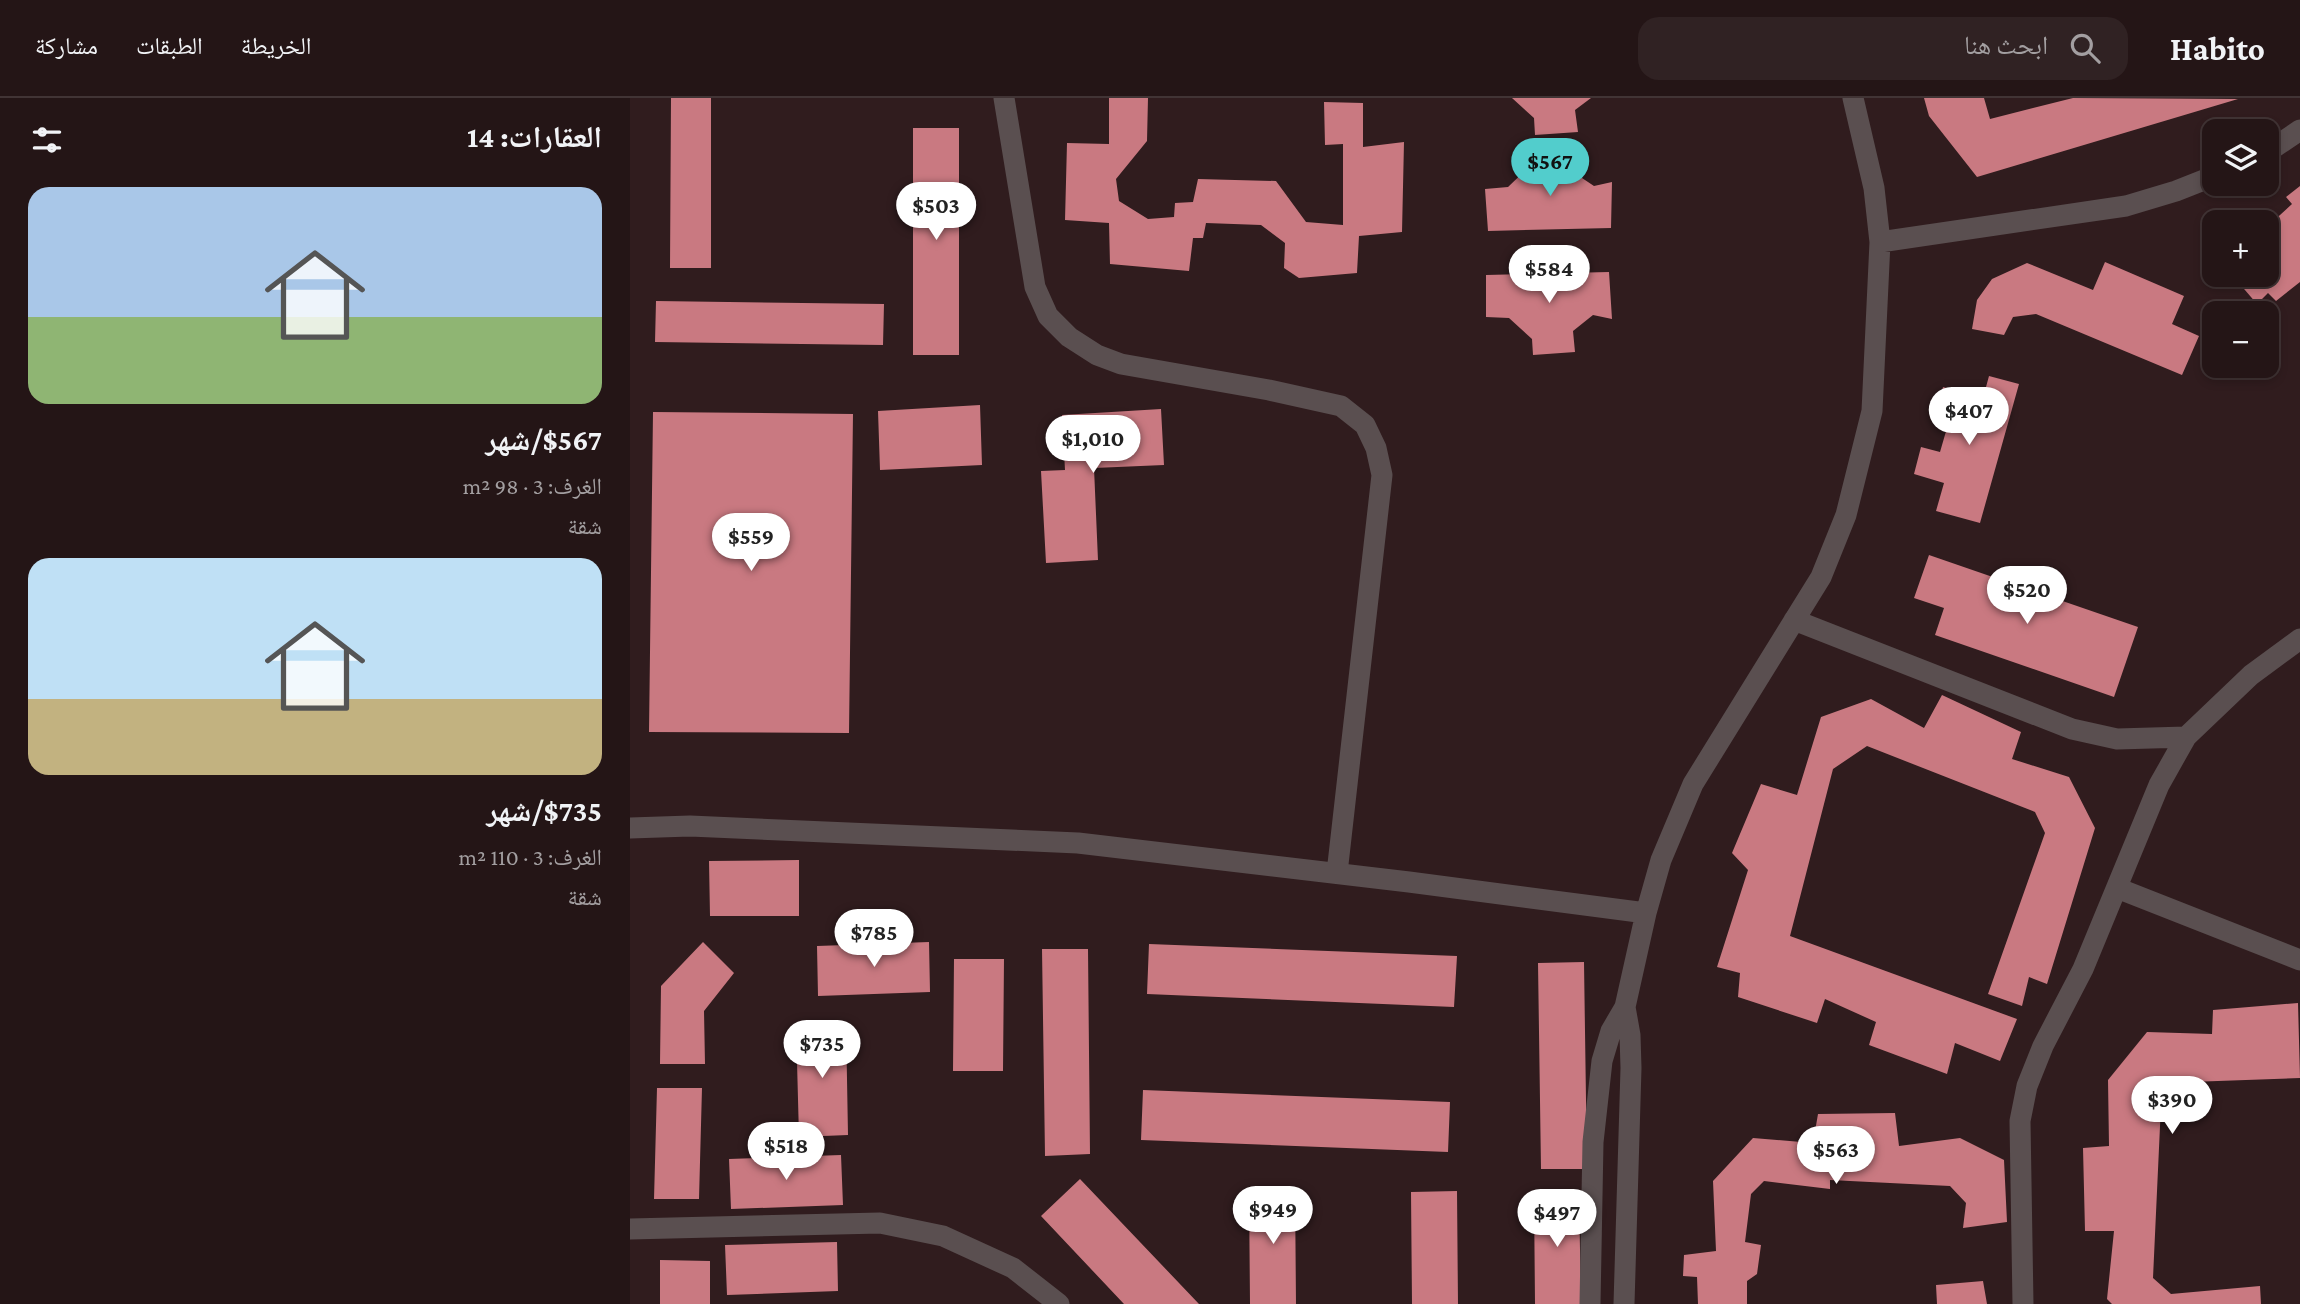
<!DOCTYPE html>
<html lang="ar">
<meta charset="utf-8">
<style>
:root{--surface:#241516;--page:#302223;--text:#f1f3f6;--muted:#a39fa1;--line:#413435;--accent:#52cdcc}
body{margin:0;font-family:"Crimson Pro","Noto Naskh Arabic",serif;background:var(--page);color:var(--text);direction:rtl;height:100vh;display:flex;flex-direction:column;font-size:26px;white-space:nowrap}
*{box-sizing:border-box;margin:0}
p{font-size:23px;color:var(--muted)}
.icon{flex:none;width:38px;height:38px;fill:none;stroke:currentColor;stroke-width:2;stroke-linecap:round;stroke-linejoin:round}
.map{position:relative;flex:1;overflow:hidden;direction:ltr}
.sheet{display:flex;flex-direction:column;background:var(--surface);width:630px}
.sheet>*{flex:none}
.buttons{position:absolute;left:1572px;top:21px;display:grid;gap:14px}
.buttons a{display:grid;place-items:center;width:77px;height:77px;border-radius:14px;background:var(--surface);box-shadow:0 4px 10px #0003,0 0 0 2px var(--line);font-size:35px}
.price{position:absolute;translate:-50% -60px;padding:0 16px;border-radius:24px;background:#fff;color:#222;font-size:23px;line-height:46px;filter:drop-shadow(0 2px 4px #0008)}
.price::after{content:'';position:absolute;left:50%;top:42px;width:21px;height:16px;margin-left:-10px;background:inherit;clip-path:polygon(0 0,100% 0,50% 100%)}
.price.on{background:var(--accent);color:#111}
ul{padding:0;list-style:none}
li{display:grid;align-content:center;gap:14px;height:371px;padding:0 28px}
li span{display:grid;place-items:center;height:217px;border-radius:21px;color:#555}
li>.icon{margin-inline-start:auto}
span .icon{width:126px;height:126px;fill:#fffc;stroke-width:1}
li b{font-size:30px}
h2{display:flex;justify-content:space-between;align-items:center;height:84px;padding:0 28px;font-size:30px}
header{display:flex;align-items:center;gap:42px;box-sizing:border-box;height:98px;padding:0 35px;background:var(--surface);border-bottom:2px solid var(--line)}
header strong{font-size:33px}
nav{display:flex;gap:38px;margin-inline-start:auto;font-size:24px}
.search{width:490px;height:63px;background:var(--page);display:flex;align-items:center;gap:18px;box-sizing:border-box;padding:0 24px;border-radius:21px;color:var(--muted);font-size:26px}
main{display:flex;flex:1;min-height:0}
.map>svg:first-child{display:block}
.building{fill:#c97981}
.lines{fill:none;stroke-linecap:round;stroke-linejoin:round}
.minor{stroke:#5a4f50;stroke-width:21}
</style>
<header>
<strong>Habito</strong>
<div class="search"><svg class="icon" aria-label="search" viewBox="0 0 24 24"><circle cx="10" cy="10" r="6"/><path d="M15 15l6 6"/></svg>ابحث هنا</div>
<nav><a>الخريطة</a><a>الطبقات</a><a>مشاركة</a></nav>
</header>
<main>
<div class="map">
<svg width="1670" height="1206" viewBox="0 0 1670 1206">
<rect width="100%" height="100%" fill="#301c1e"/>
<path class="building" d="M41,0H81V170H40Z
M479,0H518L517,43L486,81L489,103L518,121L544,119L545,105L563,104L568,81L646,83L676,124L713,127V46L695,47L694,4L733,5V49L774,44L772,134L729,138L727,175L669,180L654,170L655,145L631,127L576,125L573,140H563L559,173L480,166L479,125L435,122L437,45L479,46Z
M882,0H961L945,12L948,34L905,37L904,20Z
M1294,0H1354L1360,21L1443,0L1608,1L1347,79L1299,18Z
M283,30H329V257H283Z
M902,51L944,52L943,74L964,88L982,84L981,130L858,133L855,91L878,89L901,67Z
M1670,88V184L1646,203L1638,195L1627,206L1602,177H1636V124H1621L1629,116L1639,127L1662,106L1656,99Z
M1475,164L1554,198L1542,226L1569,238L1552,277L1406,216L1383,219L1374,237L1342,231L1347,202L1362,181L1397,165L1463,192Z
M979,174L982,221L963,217L943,233L945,254L903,257L902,241L879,220L856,219V177Z
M26,203L254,206L253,247L25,244Z
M1359,278L1389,286L1350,425L1306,413L1314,385L1284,376L1291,349L1310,354L1319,323L1305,320L1313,289L1353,300Z
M350,307L352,367L250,372L248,313Z
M531,311L534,367L464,370L468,462L416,465L411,373L435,372L432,317Z
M23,314L223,316L219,635L19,634Z
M1299,457L1508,529L1484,599L1305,537L1314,510L1284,500Z
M1312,597L1391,634L1382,661L1439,679L1465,730L1417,886L1399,879L1392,908L1358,896L1415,735L1405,714L1237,648L1203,671L1160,838L1387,921L1370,963L1325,945L1317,976L1239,947L1246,924L1195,901L1187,925L1108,899L1110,875L1087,869L1118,772L1102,755L1131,686L1167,697L1191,619L1241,601L1294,630Z
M169,762V818H80L79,763Z
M73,844L104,875L74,913L75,966H30L31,888Z
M299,844L300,894L188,898L187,848Z
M519,846L827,858L824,909L517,896Z
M412,851H458L460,1056L415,1058Z
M324,861H374L373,973H323Z
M954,864L957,1071H911L908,865Z
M1668,905L1670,980L1532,985L1523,1180L1541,1196L1630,1188L1631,1206H1482L1477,1201L1484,1133H1455L1453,1050L1479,1048L1478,982L1517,934L1582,936L1583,912Z
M216,925L218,1037L169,1039L166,926Z
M27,990H72L69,1101H24Z
M513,992L820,1004L818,1054L511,1042Z
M1265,1015L1269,1048L1330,1040L1374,1062L1377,1124L1333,1130L1336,1105L1320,1088L1200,1082V1091L1134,1083L1121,1096L1115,1144L1131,1147L1127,1176L1117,1183V1206H1068L1067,1179L1053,1178L1054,1157L1086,1153L1083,1083L1123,1040L1183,1045L1188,1016Z
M211,1057L213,1107L101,1111L99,1061Z
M450,1081L569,1206H494L411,1118Z
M665,1089L666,1206H620L619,1091Z
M827,1093L828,1206H782L781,1094Z
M949,1096L951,1206H905L904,1097Z
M207,1144L208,1193L97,1197L95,1147Z
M30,1162L80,1163V1206H30Z
M1353,1183L1357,1206H1307L1306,1187Z"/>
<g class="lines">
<path class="minor" d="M374,0L405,189L418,218L439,239L467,257L491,266L639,292L711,308L735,327L746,350L752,377L707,775
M1636,55L1670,32
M1250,144L1496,108L1546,93L1584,78
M1164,522L1442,631L1487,641L1556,639
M0,730L60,728L448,745L779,784L1016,815
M1487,790L1670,862
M0,1131L250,1125L313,1138L383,1170L429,1206
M960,1206L963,1044L972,963L981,933L995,909L1016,815L1031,762L1063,686L1191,479L1216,417L1242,313L1250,144L1244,90L1223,0
M994,1206L1001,970L1000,937L995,909
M1393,1206L1390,1023L1397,988L1413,948L1453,871L1529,687L1556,639L1621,577L1670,541"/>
</g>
</svg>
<div class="buttons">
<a><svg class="icon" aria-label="layers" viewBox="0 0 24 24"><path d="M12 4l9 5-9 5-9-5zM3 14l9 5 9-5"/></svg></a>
<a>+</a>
<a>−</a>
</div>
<b class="price on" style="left:920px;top:100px">$567</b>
<b class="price" style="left:306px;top:144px">$503</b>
<b class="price" style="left:919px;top:207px">$584</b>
<b class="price" style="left:1339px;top:349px">$407</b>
<b class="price" style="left:463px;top:377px">$1,010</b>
<b class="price" style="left:121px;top:475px">$559</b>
<b class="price" style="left:1397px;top:528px">$520</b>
<b class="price" style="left:244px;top:871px">$785</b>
<b class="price" style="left:192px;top:982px">$735</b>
<b class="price" style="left:1542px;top:1038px">$390</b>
<b class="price" style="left:156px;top:1084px">$518</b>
<b class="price" style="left:1206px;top:1088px">$563</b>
<b class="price" style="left:643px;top:1148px">$949</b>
<b class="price" style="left:927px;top:1151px">$497</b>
</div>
<section class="sheet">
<h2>العقارات: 14<svg class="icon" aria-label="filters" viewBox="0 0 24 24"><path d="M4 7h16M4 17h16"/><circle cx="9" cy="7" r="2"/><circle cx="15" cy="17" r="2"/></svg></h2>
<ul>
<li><span style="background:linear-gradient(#a9c7e8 60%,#8fb573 0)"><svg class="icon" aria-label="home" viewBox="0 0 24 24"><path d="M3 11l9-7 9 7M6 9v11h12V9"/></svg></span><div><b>$567/شهر</b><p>الغرف: 3 · 98 m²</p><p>شقة</p></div></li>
<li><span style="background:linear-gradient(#bfe0f5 65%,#c2b280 0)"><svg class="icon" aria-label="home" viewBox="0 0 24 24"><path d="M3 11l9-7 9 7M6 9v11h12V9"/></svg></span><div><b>$735/شهر</b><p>الغرف: 3 · 110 m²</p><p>شقة</p></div></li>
</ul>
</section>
</main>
